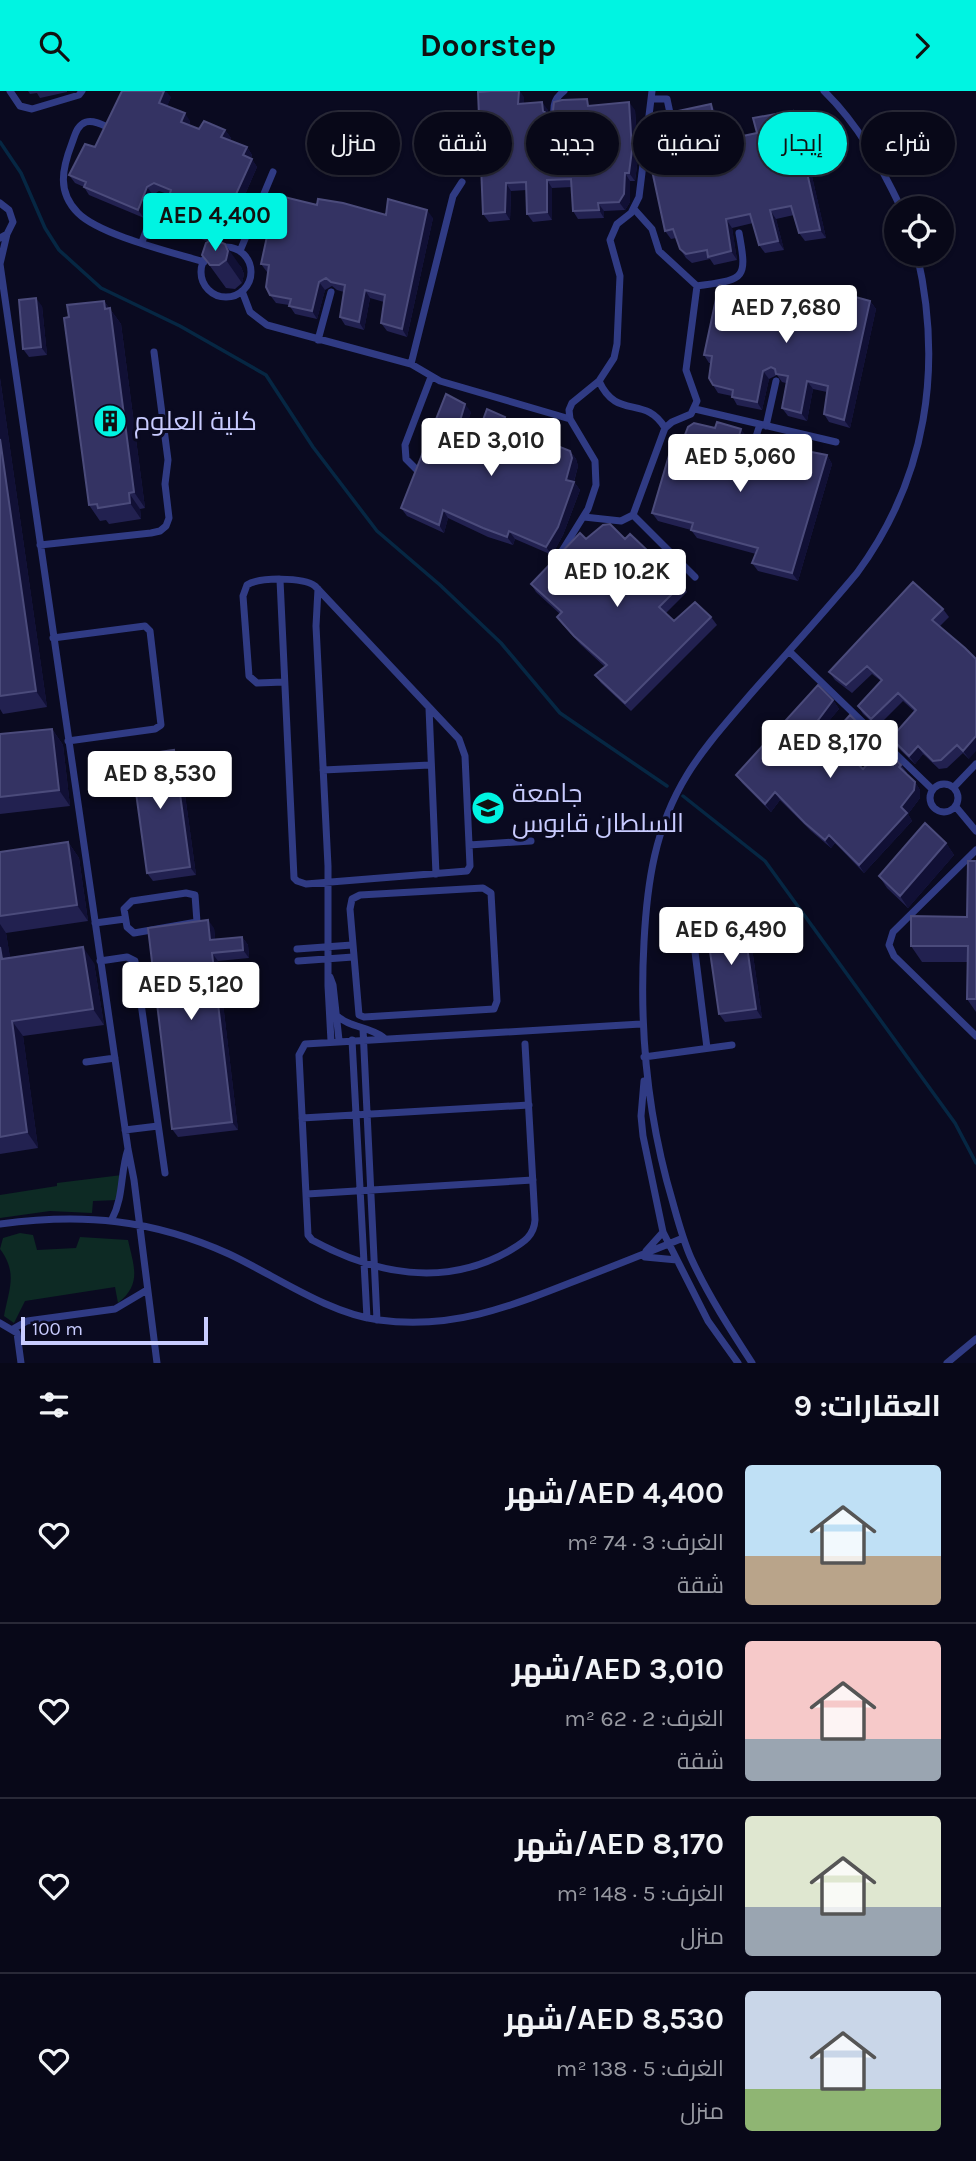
<!DOCTYPE html>
<html lang="ar">
<meta charset="utf-8">
<style>
:root{--surface:#080818;--page:#111121;--text:#f1f3f6;--muted:#989aa2;--line:#292937;--accent:#00f4e2}
body{margin:0;font-family:Karla,Cairo,sans-serif;background:var(--page);color:var(--text);direction:rtl;height:100vh;display:flex;flex-direction:column;font-size:26px;white-space:nowrap}
*{box-sizing:border-box;margin:0}
p{font-size:23px;color:var(--muted)}
.icon{flex:none;width:38px;height:38px;fill:none;stroke:currentColor;stroke-width:2;stroke-linecap:round;stroke-linejoin:round}
.map{position:relative;height:1272px;overflow:hidden;direction:ltr}
.drawer{display:flex;flex-direction:column;background:var(--surface);flex:1}
.drawer>*{flex:none}
.top-card{position:absolute;left:21px;top:21px;width:934px;height:63px;direction:rtl;display:flex;gap:14px}
.controls{position:absolute;left:884px;top:105px;display:grid;gap:14px}
.controls a{display:grid;place-items:center;width:70px;height:70px;border-radius:50%;background:var(--surface);box-shadow:0 2px 5px #0004,0 0 0 2px var(--line);font-size:35px}
.scale{position:absolute;left:21px;bottom:18px;width:187px;box-sizing:border-box;padding-left:7px;border:4px solid #c9ccff;border-top:0;font-size:19px;line-height:24px;white-space:nowrap;color:#c9ccff;-webkit-text-stroke:5px #0a0a20;paint-order:stroke}
.price{position:absolute;translate:-50% -60px;padding:0 16px;border-radius:7px;background:#fff;color:#222;font-size:23px;line-height:46px;filter:drop-shadow(0 2px 4px #0008)}
.price::after{content:'';position:absolute;left:50%;top:42px;width:21px;height:16px;margin-left:-10px;background:inherit;clip-path:polygon(0 0,100% 0,50% 100%)}
.price.active{background:var(--accent);color:#111}
ul{padding:0;list-style:none}
li{display:flex;align-items:center;gap:21px;height:175px;padding:0 35px}
li+li{border-top:2px solid var(--line)}
li span{display:grid;place-items:center;flex:none;width:196px;height:140px;border-radius:7px;color:#555}
li>.icon{margin-inline-start:auto}
span .icon{width:84px;height:84px;fill:#fffc;stroke-width:1}
li b{font-size:30px}
h2{display:flex;justify-content:space-between;align-items:center;height:84px;padding:0 35px;font-size:30px}
.pill{padding:0 24px;border-radius:32px;background:var(--surface);box-shadow:0 2px 5px #0004,0 0 0 2px var(--line);font-size:24px;line-height:63px}
.pill.active{background:var(--accent);color:#111}
header{display:flex;justify-content:space-between;align-items:center;height:91px;padding:0 35px;background:var(--accent);color:#111;font-size:32px;font-weight:700}
.map>svg:first-child{display:block}
.green{fill:#0d2a24}
.lines{fill:none;stroke-linecap:round;stroke-linejoin:round}
.stream{stroke:#062743;stroke-width:3.5}
.service{stroke:#303b84;stroke-width:7}
.wall{fill:#222150}
.shaded-wall{fill:#111035}
.building{fill:#343363;stroke:#4b4b7b;stroke-width:2}
.labels{text-anchor:middle;stroke-width:6;stroke-linejoin:round;paint-order:stroke}
.poi-label{font-size:26px;fill:#c9ccff;stroke:#0a0a20;text-anchor:start}
</style>
<header><svg class="icon" aria-label="forward" viewBox="0 0 24 24"><path d="M9 5l7 7-7 7"/></svg>Doorstep<svg class="icon" aria-label="search" viewBox="0 0 24 24"><circle cx="10" cy="10" r="6"/><path d="M15 15l6 6"/></svg></header>
<div class="map">
<svg width="976" height="1272" viewBox="0 0 976 1272">
<rect width="100%" height="100%" fill="#0a0a20"/>
<path class="green" d="M122,1084L118,1109L93,1110L92,1122L50,1120L0,1127V1104L57,1095V1092Z
M20,1142L33,1144L37,1159L76,1157L80,1146L128,1149C134,1176 142,1193 118,1212L115,1196L25,1210L14,1232L4,1225C9,1198 18,1182 0,1158L3,1147Z"/>
<g class="lines">
<path class="stream" d="M0,51L21,82L45,137L59,159L101,197L180,235L266,284L313,356L377,440L440,494L501,552L560,622L667,695
M683,705L765,770L955,1032L976,1072"/>
<path class="service" d="M10,0L20,15L32,18L79,4L82,0
M824,0C858,33 881,75 901,117
M651,8H667L670,22
M554,25C553,13 555,7 564,0
M107,36C101,33 93,29 86,31C77,34 75,44 72,52C62,78 57,101 78,122C100,144 171,161 204,171
M0,112L9,119L13,131L7,143L0,147
M142,151L158,107
M201 181a25 25 0 1 1 50 0a25 25 0 1 1-50 0Z
M240,160L273,81
M0,173L128,1058L134,1089L157,1272
M0,173L7,143
M697,195C744,188 748,190 739,142
M242,200L250,221L267,234L411,273L440,290L570,328
M318,249L331,201
M411,273L453,105L462,91
M599,290C617,330 645,303 665,337
M695,318L836,351
M766,335L776,290
M749,368L760,333
M416,378L406,368L405,354L431,286
M633,424L695,486
M584,426L621,430L633,424L665,337L672,331L691,323L697,310L686,279L697,195L659,160L652,138L634,118
M40,454L151,442L160,440L166,435L169,427L165,393L168,369L154,261
M557,468L588,418L596,394L595,370L570,328L569,319L572,312L599,290L614,267L617,253L620,185L610,149L617,133L631,122L639,106L652,0
M280,489L294,787L297,790L306,793L467,780L470,775L465,665L459,648L315,495C303,486 259,486 247,494L243,505L249,585L257,592L284,591
M318,498L316,535L328,775V895L331,950
M53,547L145,535L150,540L161,634L155,638L68,650
M789,560L932,698
M429,617L436,783
M323,679L430,674
M930 707a14 14 0 1 1 28 0a14 14 0 1 1-28 0Z
M954,696L976,673
M956,716L976,740
M469,754L531,750
M976,759L893,841L889,854L894,865L976,945
M483,797L491,802L497,910L494,918L364,926L359,924L350,818L352,808L360,804Z
M186,802L195,804L197,831L134,842L127,836L124,818L132,810Z
M95,832L125,828
M693,845L707,957
M297,858L352,854
M100,870L127,866L135,870L165,1082
M298,870L353,866
M330,886L333,894L339,949
M336,924C350,937 368,935 383,946
M363,938L377,1229
M352,949L367,1227
M525,953L535,1129C534,1146 522,1152 509,1160C444,1197 374,1183 312,1149L308,1144L299,964L305,953L641,933
M644,966L732,954
M86,971L115,967
M644,990L641,1025L643,1045L663,1141L708,1230L738,1272
M302,1027L529,1014
M125,1039L158,1035
M307,1103L533,1089
M112,1128C124,1105 120,1082 128,1058
M0,1133C83,1122 152,1128 229,1163C274,1184 329,1223 379,1229C451,1239 509,1216 575,1190C611,1176 647,1162 683,1147
M646,1160L663,1141
M645,1166L677,1169
M0,1232L17,1242L21,1272
M13,1238L27,1230L115,1218L147,1199
M752,1272C730,1238 708,1204 691,1167C683,1149 678,1130 673,1112C647,1025 639,941 644,851C647,792 655,736 687,684C704,656 727,631 749,605C785,564 822,524 857,482C927,387 943,276 917,163
M947,1272L976,1248"/>
</g>
<path class="wall" d="M28,0H67V1L40,7L37,2L30,3Z
M171,6L167,15L190,30L189,34L199,38L225,39L231,47L230,49L247,56L252,64L251,67L257,76L234,129L227,126L220,148L216,149L241,176L244,183L242,192L235,198L226,197L202,164L209,151L191,144L189,147L166,138L161,130L170,104L159,100L153,104L144,127L89,104L84,96L75,92L69,84L95,56Z
M524,6V13L548,19V23L592,15L635,19L638,67L635,90H630V111L625,119L604,120V127L578,128L573,120L572,96L552,97V129L533,131L527,123V99L511,100L510,129L489,131L483,123Z
M717,22L723,49L757,42L799,28L826,147L805,150L799,142L794,124L776,128L784,159L765,162L759,154L753,132L732,137L737,169L714,174L710,168L692,172L686,167L680,158L676,147L671,148L665,140L674,66Z
M317,114L386,124L433,127L407,246L387,240L381,232L384,211L370,207L364,239L345,234L340,226L344,201L337,199L332,195L325,199L317,228L295,223L289,214L276,212L270,204L268,181H267L261,173Z
M759,205L828,215L870,210L876,218L850,337L829,331L824,323L827,301L813,298L807,330L788,325L782,317L786,292L782,291L777,284L769,288L762,319L737,314L732,305L718,302L713,294L711,272H709L704,264Z
M104,210L121,233L145,417L140,418L141,428L109,433L106,429L100,430L89,414L69,226Z
M42,215L47,264L29,266L23,258Z
M0,287L47,616L3,623L0,618Z
M471,321L464,343L476,348L511,334L502,359L517,366L553,345L559,353L558,355L570,360L576,368L578,375L574,391L580,399L563,444L552,464L515,448L513,454L488,446L448,427L444,442L407,425L401,417Z
M747,346L739,371L756,376L785,350L791,358L783,383L796,386L827,364L832,373L798,490L758,480L752,472L756,463L697,447L691,439L658,430L652,422Z
M586,448H625L649,461L654,470L633,491L644,502L682,493L687,501L666,522L674,530L711,526L717,534L631,620L601,592L595,584L605,576L580,553L563,534L557,526L560,523L536,501L531,493Z
M943,518L949,526L940,535L969,668L963,662L947,677L939,678L923,663L915,673L896,655L891,647L915,621L903,610L877,636L863,623L858,615L881,590L872,583L852,602L835,589L829,581Z
M833,609L839,618L822,638L830,646H870L852,667L863,678L901,674L907,682L906,683L915,691L920,699V707L908,723L912,730L864,782L835,752L831,757L811,740L780,709L771,721L742,692L736,684Z
M52,638L63,654L70,715L0,723V643Z
M180,667L196,784L153,790L147,782Z
M68,751L79,767L88,830L6,842L10,867L94,872L104,934L23,945L38,1057L0,1063V761Z
M946,752L954,764L908,817L887,797L879,785Z
M976,770V921L967,908V871H922L911,855L967,826Z
M749,836L762,927L725,931L719,923Z
M214,837L215,848L242,846L248,854L249,867L218,870L238,1039L178,1046L172,1038Z"/>
<path class="shaded-wall" d="M164,0H166L171,6L165,20L159,12Z
M519,0H520L524,6V21L518,13Z
M542,11L548,19L549,28L543,20Z
M629,11L635,19L638,67L635,90L629,82Z
M711,13L717,22L725,58L719,50Z
M793,20L799,28L826,147L820,139Z
M185,22L190,30L187,39L181,31Z
M225,39L231,47L227,54L221,46Z
M247,56L252,64L249,72L243,64Z
M252,68L257,76L234,129L228,121Z
M625,82L630,90V111L625,119L619,111Z
M547,89L552,97V129L547,121Z
M506,92L511,100L510,129L505,121Z
M147,96L153,104L144,127L138,119Z
M598,112L604,120V127L599,119Z
M222,118L227,126L220,148L215,139Z
M427,119L433,127L407,246L402,238Z
M770,119L776,128L784,159L778,150Z
M726,128L732,137L737,169L731,160Z
M185,135L191,144L189,147L184,139Z
M225,153L241,176L244,183L242,192L226,169Z
M319,191L325,199L317,228L312,220Z
M365,199L370,207L364,239L359,231Z
M36,207L42,215L47,264L41,256Z
M104,210L121,233L145,417L134,401Z
M870,210L876,218L850,337L844,329Z
M763,280L769,288L762,319L757,311Z
M0,287L47,616L36,600L0,348Z
M807,290L813,298L807,330L801,322Z
M465,313L471,321L462,348L457,340Z
M505,326L511,334L500,364L494,356Z
M741,338L747,346L738,377L732,369Z
M553,345L559,353L556,360L550,352Z
M785,350L791,358L781,389L775,381Z
M570,360L576,368L578,375L572,397L566,389Z
M827,364L832,373L798,490L792,482Z
M574,391L580,399L563,444L552,464L546,456Z
M129,402L140,418L141,428L130,412Z
M443,419L448,427L444,442L439,434Z
M509,440L515,448L513,454L507,446Z
M833,609L839,618L821,640L816,632Z
M52,638L63,654L70,715L59,699Z
M864,638L870,646L851,669L845,661Z
M976,645V660L969,668L963,660Z
M918,655L923,663L915,673L909,665Z
M174,659L180,667L196,784L190,776Z
M915,691L920,699V707L908,723L912,730L864,782L859,774L901,716Z
M775,701L780,709L771,721L765,713Z
M829,744L835,752L831,757L825,749Z
M68,751L79,767L88,830L77,814Z
M946,752L954,764L908,817L900,805Z
M743,828L749,836L762,927L756,918Z
M208,829L214,837L216,857L210,849Z
M0,833L6,842L13,884L2,868L0,856Z
M242,846L248,854L249,867L243,859Z
M83,856L94,872L104,934L93,918Z
M212,862L218,870L238,1039L232,1031Z
M12,930L23,945L38,1057L27,1041Z"/>
<path class="building" d="M122,0H164L159,12L185,22L181,31L199,38L204,30L225,39L221,46L247,56L243,64L252,68L228,121L222,118L215,139L205,144L185,135L184,139L161,130L171,99L154,92L147,96L138,119L84,96L86,91L69,84L85,53L95,56Z
M491,0H519L518,13L542,11L543,20L548,23L553,20L554,11L562,9L587,8L588,15L629,11L632,59L629,82H625L624,103L619,111L598,112L599,119L573,120L571,88L547,89V121L527,123L526,91L506,92L505,121L483,123L478,1Z
M711,13L719,50L757,42L753,27L793,20L820,139L799,142L791,115L770,119L778,150L759,154L750,123L726,128L731,160L708,166L707,159L686,163L680,158L673,138L665,140L650,70L674,66L664,23Z
M276,104L317,114L318,108L343,112L386,124L388,108L427,119L402,238L381,232L385,204L365,199L359,231L340,226L345,194L331,191L326,187L319,191L312,220L289,215L291,208L270,204L266,196L269,174L261,173Z
M213,148L225,153L228,160L226,169L219,174H210L202,164L206,152Z
M719,194L759,205L761,199L786,203L828,215L830,199L870,210L844,329L824,323L828,295L807,290L801,322L782,317L788,285L776,283L775,278L771,276L763,280L757,311L732,306L733,299L713,294L709,287L712,265L704,264Z
M36,207L41,256L23,258L19,209Z
M104,210L105,218L110,217L134,401L129,402L130,412L98,417L97,413L89,414L64,227L69,226L67,214Z
M446,303L465,313L457,340L476,348L487,318L505,326L494,356L517,366L529,336L553,345L550,352L570,360L572,367L566,389L574,391L558,436L546,456L509,440L507,446L483,437L443,419L439,434L401,417Z
M717,331L741,338L732,369L756,376L766,345L785,350L775,381L796,386L806,360L827,364L792,482L752,472L758,457L691,439L693,432L652,422L672,354L680,357L688,336L694,332L715,337Z
M0,348L36,600L0,605Z
M610,433L625,448L630,443L649,461L626,484L644,502L667,480L682,493L659,516L674,530L695,511L711,526L625,612L595,584L607,574L574,545L557,526L562,521L531,493L580,442L586,448L603,434Z
M913,491L943,518L932,529L965,557L976,568V645L963,660L957,654L941,669L933,670L918,655L909,665L891,647L916,619L898,602L871,628L858,615L882,589L867,575L846,594L829,581Z
M818,594L833,609L816,632L830,646L850,624L864,638L845,661L863,678L883,656L901,674L899,676L915,691L914,699L901,716L907,722L859,774L829,744L825,749L805,732L775,701L765,713L736,684Z
M52,638L59,699L0,706V643Z
M174,659L190,776L147,782L131,665Z
M925,732L946,752L900,805L879,785Z
M68,751L77,814L0,825V761Z
M968,770H976V908H967L968,855H911V825L967,826Z
M743,828L756,918L719,923L706,833Z
M208,829L210,849L242,846L243,859L212,862L232,1031L172,1038L148,837Z
M0,856L2,868L83,856L93,918L12,930L27,1041L0,1046Z"/>
<defs>
<symbol id="building-disc" viewBox="-11 -11 22 22"><circle r="9.5" fill="#00f4e2" stroke="#0a0a20"/><path d="M-4-6H4V6H1V3H-1V6H-4ZM-2.5-4.3h1.7v1.8h-1.7ZM.8-4.3h1.7v1.8H.8ZM-2.5-1h1.7V.8h-1.7ZM.8-1h1.7V.8H.8Z" fill="#111"/></symbol>
<symbol id="university-disc" viewBox="-11 -11 22 22"><circle r="9.5" fill="#00f4e2" stroke="#0a0a20"/><path d="M0-5L7-2L0 1L-7-2ZM-4 1L0 2.5L4 1V4Q0 6-4 4Z" fill="#111"/></symbol>
</defs>
<g fill-rule="evenodd">
<use href="#building-disc" x="91" y="311" width="38" height="38"/>
<use href="#university-disc" x="469" y="698" width="38" height="38"/>
</g>
<g class="labels">
<g class="poi-label">
<text x="134" y="339">كلية العلوم</text>
<text x="512" y="711">جامعة<tspan x="512" dy="30">السلطان قابوس</tspan></text>
</g>
</g>
</svg>
<div class="controls">
<a><svg class="icon" aria-label="locate" viewBox="0 0 24 24"><circle cx="12" cy="12" r="6"/><path d="M12 2v4M12 18v4M2 12h4M18 12h4"/></svg></a>
</div>
<div class="scale">100 m</div>
<b class="price active" style="left:215px;top:162px">AED 4,400</b>
<b class="price" style="left:786px;top:254px">AED 7,680</b>
<b class="price" style="left:491px;top:387px">AED 3,010</b>
<b class="price" style="left:740px;top:403px">AED 5,060</b>
<b class="price" style="left:617px;top:518px">AED 10.2K</b>
<b class="price" style="left:830px;top:689px">AED 8,170</b>
<b class="price" style="left:160px;top:720px">AED 8,530</b>
<b class="price" style="left:731px;top:876px">AED 6,490</b>
<b class="price" style="left:191px;top:931px">AED 5,120</b>
<div class="top-card">
<a class="pill">شراء</a>
<a class="pill active">إيجار</a>
<a class="pill">تصفية</a>
<a class="pill">جديد</a>
<a class="pill">شقة</a>
<a class="pill">منزل</a>
</div>
</div>
<section class="drawer">
<h2>العقارات: 9<svg class="icon" aria-label="filters" viewBox="0 0 24 24"><path d="M4 7h16M4 17h16"/><circle cx="9" cy="7" r="2"/><circle cx="15" cy="17" r="2"/></svg></h2>
<ul>
<li><span style="background:linear-gradient(#bfe0f5 65%,#b9a48a 0)"><svg class="icon" aria-label="home" viewBox="0 0 24 24"><path d="M3 11l9-7 9 7M6 9v11h12V9"/></svg></span><div><b>AED 4,400/شهر</b><p>الغرف: 3 · 74 m²</p><p>شقة</p></div><svg class="icon" aria-label="heart" viewBox="0 0 24 24"><path d="M12 20l-8-8c-3-5 5-10 8-4 3-6 11-1 8 4z"/></svg></li>
<li><span style="background:linear-gradient(#f6c9c9 70%,#9aa5b1 0)"><svg class="icon" aria-label="home" viewBox="0 0 24 24"><path d="M3 11l9-7 9 7M6 9v11h12V9"/></svg></span><div><b>AED 3,010/شهر</b><p>الغرف: 2 · 62 m²</p><p>شقة</p></div><svg class="icon" aria-label="heart" viewBox="0 0 24 24"><path d="M12 20l-8-8c-3-5 5-10 8-4 3-6 11-1 8 4z"/></svg></li>
<li><span style="background:linear-gradient(#dfe7d0 65%,#9aa5b1 0)"><svg class="icon" aria-label="home" viewBox="0 0 24 24"><path d="M3 11l9-7 9 7M6 9v11h12V9"/></svg></span><div><b>AED 8,170/شهر</b><p>الغرف: 5 · 148 m²</p><p>منزل</p></div><svg class="icon" aria-label="heart" viewBox="0 0 24 24"><path d="M12 20l-8-8c-3-5 5-10 8-4 3-6 11-1 8 4z"/></svg></li>
<li><span style="background:linear-gradient(#c9d6e8 70%,#8fb573 0)"><svg class="icon" aria-label="home" viewBox="0 0 24 24"><path d="M3 11l9-7 9 7M6 9v11h12V9"/></svg></span><div><b>AED 8,530/شهر</b><p>الغرف: 5 · 138 m²</p><p>منزل</p></div><svg class="icon" aria-label="heart" viewBox="0 0 24 24"><path d="M12 20l-8-8c-3-5 5-10 8-4 3-6 11-1 8 4z"/></svg></li>
</ul>
</section>
